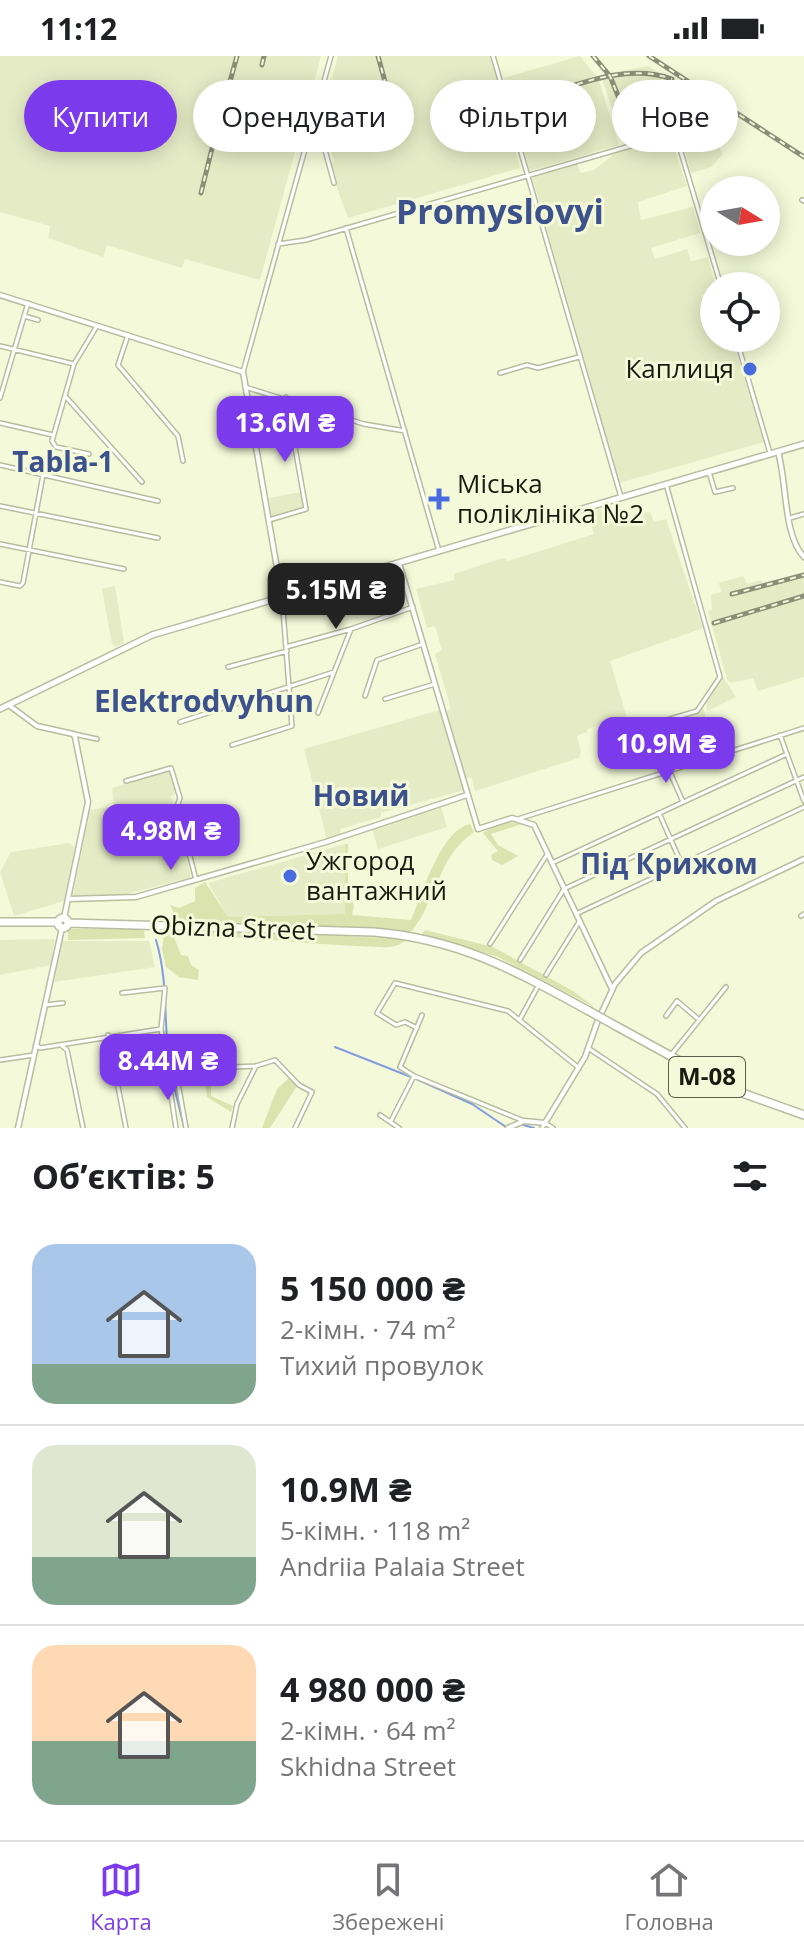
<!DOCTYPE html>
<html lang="uk">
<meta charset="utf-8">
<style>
:root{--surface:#fff;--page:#f2f2f2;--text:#202124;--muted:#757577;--line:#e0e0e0;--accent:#7c3aed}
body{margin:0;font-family:"Open Sans",sans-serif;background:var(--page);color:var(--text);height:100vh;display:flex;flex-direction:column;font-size:30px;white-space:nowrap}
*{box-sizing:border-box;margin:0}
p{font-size:26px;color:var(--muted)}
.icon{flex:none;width:44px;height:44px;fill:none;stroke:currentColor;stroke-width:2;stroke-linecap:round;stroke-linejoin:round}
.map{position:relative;height:1072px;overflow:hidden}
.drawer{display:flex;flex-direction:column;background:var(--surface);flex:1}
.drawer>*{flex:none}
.hud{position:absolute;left:24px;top:24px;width:756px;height:72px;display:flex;gap:16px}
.needle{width:52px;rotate:101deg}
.fabs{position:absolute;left:700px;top:120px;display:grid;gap:16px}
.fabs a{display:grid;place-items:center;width:80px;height:80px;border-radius:50%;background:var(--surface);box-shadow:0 4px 20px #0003;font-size:40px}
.price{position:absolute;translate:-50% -68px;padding:0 18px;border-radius:16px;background:var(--accent);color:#fff;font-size:26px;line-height:52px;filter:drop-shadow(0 2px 4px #0008)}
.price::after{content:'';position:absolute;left:50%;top:48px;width:24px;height:18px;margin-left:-12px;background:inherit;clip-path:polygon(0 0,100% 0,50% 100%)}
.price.current{background:#222;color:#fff}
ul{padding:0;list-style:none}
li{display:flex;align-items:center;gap:24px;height:200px;padding:0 32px}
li+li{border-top:2px solid var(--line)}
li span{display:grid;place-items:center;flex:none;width:224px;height:160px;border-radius:24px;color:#555}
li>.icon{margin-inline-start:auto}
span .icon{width:96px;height:96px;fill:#fffc;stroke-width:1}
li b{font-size:34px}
h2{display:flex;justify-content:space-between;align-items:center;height:96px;padding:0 32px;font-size:34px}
.chip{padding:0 28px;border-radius:36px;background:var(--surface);box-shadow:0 4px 20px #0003;font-size:28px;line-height:72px}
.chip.current{background:var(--accent);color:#fff}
.status{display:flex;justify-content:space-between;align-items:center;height:56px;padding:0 40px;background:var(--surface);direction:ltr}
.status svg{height:22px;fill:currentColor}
.tabs{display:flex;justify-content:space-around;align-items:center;height:112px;border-top:2px solid var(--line);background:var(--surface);font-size:22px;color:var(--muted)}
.tabs a{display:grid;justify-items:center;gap:4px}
.tabs .current{color:var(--accent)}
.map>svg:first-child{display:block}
.built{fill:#e5ecc5}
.green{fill:#dbe4af}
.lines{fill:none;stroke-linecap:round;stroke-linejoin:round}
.stream{stroke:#829de0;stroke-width:2}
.minor-casing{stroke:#b7bd9e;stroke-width:6}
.tertiary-casing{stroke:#b7bd9e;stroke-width:7}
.secondary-casing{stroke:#b7bd9e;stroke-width:8}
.trunk-casing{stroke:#b7bd9e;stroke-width:10}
.minor{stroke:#fff;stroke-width:3}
.tertiary{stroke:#fff;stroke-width:4}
.secondary{stroke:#fff;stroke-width:5}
.trunk{stroke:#fff;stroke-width:7}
.rail-casing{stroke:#8b8f78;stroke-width:5}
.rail{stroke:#f3f9d9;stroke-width:2;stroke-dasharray:6;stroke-linecap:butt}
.trunk-bridge-casing{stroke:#b7bd9e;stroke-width:10;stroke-linecap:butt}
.trunk-bridge{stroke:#fff;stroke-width:7}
.poi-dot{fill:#486cdf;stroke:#f3f9d9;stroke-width:3}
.labels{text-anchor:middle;stroke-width:6;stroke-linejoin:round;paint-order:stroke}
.shield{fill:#f3f9d9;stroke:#5a5e4c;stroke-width:2}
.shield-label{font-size:24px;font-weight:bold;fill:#191b0f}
.poi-label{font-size:26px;fill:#191b0f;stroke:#f3f9d9;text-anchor:start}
.street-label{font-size:26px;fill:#191b0f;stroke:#f3f9d9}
.neighbourhood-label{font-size:28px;font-weight:bold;fill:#3d528d;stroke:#f3f9d9}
.quarter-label{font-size:30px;font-weight:bold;fill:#3d528d;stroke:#f3f9d9}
.district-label{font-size:34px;font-weight:bold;fill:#3d528d;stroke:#f3f9d9}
</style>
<div class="status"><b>11:12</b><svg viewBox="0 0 49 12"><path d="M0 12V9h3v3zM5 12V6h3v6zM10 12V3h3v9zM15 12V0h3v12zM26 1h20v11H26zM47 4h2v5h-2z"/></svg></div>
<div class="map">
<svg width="804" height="1072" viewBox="0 0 804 1072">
<rect width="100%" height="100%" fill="#f3f9d9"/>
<path class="built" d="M0,0H321L260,224L185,203L182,212L107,189L103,201L48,182L50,170L0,156Z
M338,0H491L520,112L348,162L334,124L330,111L334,105L321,61Z
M580,0L598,22L619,89L530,115L504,22Z
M648,10L659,17L664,31L658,39H662L665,52L657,54L663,76L623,87L602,22L610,17Z
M672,32L684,37L702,58L723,98L711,111L691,117L667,35Z
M670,81L687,130L638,146L641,164L693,151L700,177L651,192L655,203L687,193L691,205L708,201L716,230L714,235L701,239L704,248L714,245V282H732L764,386L619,427L532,121L577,108L581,117L594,114L614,98Z
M300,436L303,451L272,461L269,442Z
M600,453L607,465L650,456L654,466L666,463L703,572L610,605L633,682L621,691L615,693L608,667L587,673V676L577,680L581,696L579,702L475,735L471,721L465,723L446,655L451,653L435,598L442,594L435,570L427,572L416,533L454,524V518L503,502L508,505L594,478L588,457Z
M804,517V621L758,635L753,622L731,627L727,623L708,555L712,554L711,539L721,536L719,527L743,520L747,528L761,524L763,527Z
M115,530L124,587L116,591L112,588L102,533Z
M723,621L736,641L707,655L706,646Z
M703,651L711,682L649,703L641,681L650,673L698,658Z
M440,654L464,734L381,757V761L340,773L341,780L327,784L304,693Z
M169,714L178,737L171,740L191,821L112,842L73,839L90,754L114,750L112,732Z
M441,751L447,771L378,793L372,772Z
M69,787L75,791L64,845L14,860L0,816L11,796Z
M345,788L346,858L228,861L208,827Z
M55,883L51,909L0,919V884Z
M61,885H149L155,911L54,926Z"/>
<path class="green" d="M510,766L522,768L491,778L498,789L518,800L502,809L492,804L491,799L498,795L483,777L494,770Z
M470,768L474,776C437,801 437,845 411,876L171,866L175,859L170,849L179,852L195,845V832L205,826L228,861L345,858V788H348V832L354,850L352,859L411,864C422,838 441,774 470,768Z
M68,873H139L144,875L145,882L68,884Z
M425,874L493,891L573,935L596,952L498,901L422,878Z
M238,875L407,883C399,891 389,892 378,891C311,889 245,880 178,879L169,876Z
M169,877L174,881L181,899L188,900L191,909L199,914L198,924L179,921L166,911L162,893L164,880Z
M229,1013L211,1031V1040L233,1050L231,1056L207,1041L204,1015Z
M290,1021L297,1030L270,1072H262L277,1033Z"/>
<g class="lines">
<path class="stream" d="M156,884C169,927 163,969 170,1013
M335,991L411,1021
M171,1018L184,1071
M414,1022L472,1048L506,1071
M520,1068L534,1072"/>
<defs>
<path id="minor" d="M493,0L621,441
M663,36L721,230
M313,64L319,72L334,127
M802,144L804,145
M346,172L439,495
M278,188L306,184L675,77
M24,260L38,264
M128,279L118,309L178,380L183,405
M736,282L770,397
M0,290L74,308
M243,316L331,0
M500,317L527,309L538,312L579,301
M245,331L364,368L405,375
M66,341L142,426
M0,342L28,247
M0,367L53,379
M89,398L56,391L52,385L74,308L97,270
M0,409L158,445
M709,416L715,436L733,432
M0,450L158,482
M790,462L804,458
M269,464L306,453L286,341
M0,488L124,513
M0,526L20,530L23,527L43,419
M286,591L351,573
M228,611L287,595
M365,640L377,604L423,588
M385,643L435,628
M318,657L351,573L413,551
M180,666L334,616
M74,678L97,683
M637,679L660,666L697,655L720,621L666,428
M780,679L804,745
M232,689L292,670L282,541
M669,714L683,746
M126,725L171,712L180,742L177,750L196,824
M659,757L682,809
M518,763L804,672
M552,807L787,698
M576,858L804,751
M801,860L804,858
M490,888L548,797
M520,904L564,833L804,721
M546,919L579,866
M122,937L165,932L161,973L176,1072
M45,949L63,947
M666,960L677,945L697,962
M520,963L537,932
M417,972L405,966L396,969L377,957L395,927L508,955L579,1012
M108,979L126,1072
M36,989L40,992L161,973
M61,989L67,994L83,1072
M588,992L657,1038L685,1072
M671,999L726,931
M0,1004L34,999
M167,1014L256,1010L275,1004L299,1029L312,1036L295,1072
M176,1016L186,1072
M414,1020L400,1011L422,959
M380,1059L399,1072
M391,1065L414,1020L524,1065
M232,1072L237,1048L256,1010
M542,1072L545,1067L553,1072"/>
<path id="tertiary" d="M0,239L243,316L282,541
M778,396C787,425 783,479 804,501
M399,507L478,773L512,762L534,769L612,933
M10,650L37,670L73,678L75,681L88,746L64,862
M68,843L136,841L326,786L467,739
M601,958L615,928L641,897L716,845L804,803
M18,1072L62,872
M508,1072L524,1065L545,1067L585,1001L598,964"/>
<path id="secondary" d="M0,653L152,579L804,388"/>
<path id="trunk" d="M58 867a5 5 0 1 1 10 0a5 5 0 1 1-10 0Z
M0,866H58
M68,867L374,876C460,883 516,915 589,955
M616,970L731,1033L804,1059"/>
</defs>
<use href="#minor" class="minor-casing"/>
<use href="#tertiary" class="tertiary-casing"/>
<use href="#secondary" class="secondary-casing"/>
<use href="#trunk" class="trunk-casing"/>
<use href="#minor" class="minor"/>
<use href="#tertiary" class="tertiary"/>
<use href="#secondary" class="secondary"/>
<use href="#trunk" class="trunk"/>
<defs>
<path id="rail" d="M378,0L390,44
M593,0L610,20L621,47
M649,0L804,101
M262,9L264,0
M229,29L237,0
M520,47C568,33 623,5 672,23
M201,137L219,64
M732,538L804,519
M714,567L804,540"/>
</defs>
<use href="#rail" class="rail-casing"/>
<use href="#rail" class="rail"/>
<defs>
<path id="trunk-bridge" d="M589,955L616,970"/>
</defs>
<use href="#trunk-bridge" class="trunk-bridge-casing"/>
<use href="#trunk-bridge" class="trunk-bridge"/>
</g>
<g class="poi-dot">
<circle cx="750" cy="313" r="8"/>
<path d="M435 431h8v8h8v8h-8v8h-8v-8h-8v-8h8z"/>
<circle cx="290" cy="820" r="8"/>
</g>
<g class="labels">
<rect class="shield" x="669" y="1001" width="76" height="40" rx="6"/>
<g class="shield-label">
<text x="707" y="1029">М-08</text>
</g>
<g class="poi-label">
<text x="734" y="322" text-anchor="end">Каплиця</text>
<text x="457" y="437">Міська<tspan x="457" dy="30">поліклініка №2</tspan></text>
<text x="306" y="814">Ужгород<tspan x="306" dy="30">вантажний</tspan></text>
</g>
<g class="street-label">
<text transform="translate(233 872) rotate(2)" y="9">Obizna Street</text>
</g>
<g class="neighbourhood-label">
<text x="63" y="416">Tabla-1</text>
<text x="361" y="750">Новий</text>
<text x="669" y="818">Під Крижом</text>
</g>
<g class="quarter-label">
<text x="204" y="656">Elektrodvyhun</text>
</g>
<g class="district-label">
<text x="500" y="168">Promyslovyi</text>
</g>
</g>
</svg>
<div class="fabs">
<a><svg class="needle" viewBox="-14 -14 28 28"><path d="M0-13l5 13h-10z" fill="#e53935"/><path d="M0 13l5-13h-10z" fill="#757577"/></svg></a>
<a><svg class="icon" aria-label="locate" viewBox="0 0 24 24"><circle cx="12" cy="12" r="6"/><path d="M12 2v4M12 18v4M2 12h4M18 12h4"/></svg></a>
</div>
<b class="price" style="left:285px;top:408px">13.6M ₴</b>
<b class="price current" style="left:336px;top:575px">5.15M ₴</b>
<b class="price" style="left:666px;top:729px">10.9M ₴</b>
<b class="price" style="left:171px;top:816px">4.98M ₴</b>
<b class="price" style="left:168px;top:1046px">8.44M ₴</b>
<div class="hud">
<a class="chip current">Купити</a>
<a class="chip">Орендувати</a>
<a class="chip">Фільтри</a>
<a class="chip">Нове</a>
</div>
</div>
<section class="drawer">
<h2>Об’єктів: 5<svg class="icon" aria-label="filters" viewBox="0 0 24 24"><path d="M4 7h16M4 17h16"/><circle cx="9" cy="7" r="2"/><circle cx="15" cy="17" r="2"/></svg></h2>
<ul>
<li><span style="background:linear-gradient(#a9c7e8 75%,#7fa58c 0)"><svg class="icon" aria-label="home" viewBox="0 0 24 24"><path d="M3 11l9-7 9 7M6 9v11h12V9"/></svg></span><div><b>5 150 000 ₴</b><p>2-кімн. · 74 m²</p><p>Тихий провулок</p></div></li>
<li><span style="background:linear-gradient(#dfe7d0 70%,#7fa58c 0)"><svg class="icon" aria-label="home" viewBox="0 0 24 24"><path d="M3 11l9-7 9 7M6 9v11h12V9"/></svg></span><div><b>10.9M ₴</b><p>5-кімн. · 118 m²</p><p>Andriia Palaia Street</p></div></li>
<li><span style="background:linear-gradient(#ffd9b3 60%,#7fa58c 0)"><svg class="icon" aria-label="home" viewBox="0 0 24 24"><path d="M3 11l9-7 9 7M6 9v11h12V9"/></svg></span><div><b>4 980 000 ₴</b><p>2-кімн. · 64 m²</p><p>Skhidna Street</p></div></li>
</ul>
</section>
<nav class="tabs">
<a class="current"><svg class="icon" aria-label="map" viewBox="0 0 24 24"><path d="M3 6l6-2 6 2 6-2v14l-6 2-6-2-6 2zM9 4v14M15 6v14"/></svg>Карта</a>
<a><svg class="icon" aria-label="saved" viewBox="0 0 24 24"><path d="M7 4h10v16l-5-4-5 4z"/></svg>Збережені</a>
<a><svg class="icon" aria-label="home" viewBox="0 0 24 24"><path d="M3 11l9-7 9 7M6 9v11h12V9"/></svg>Головна</a>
</nav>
